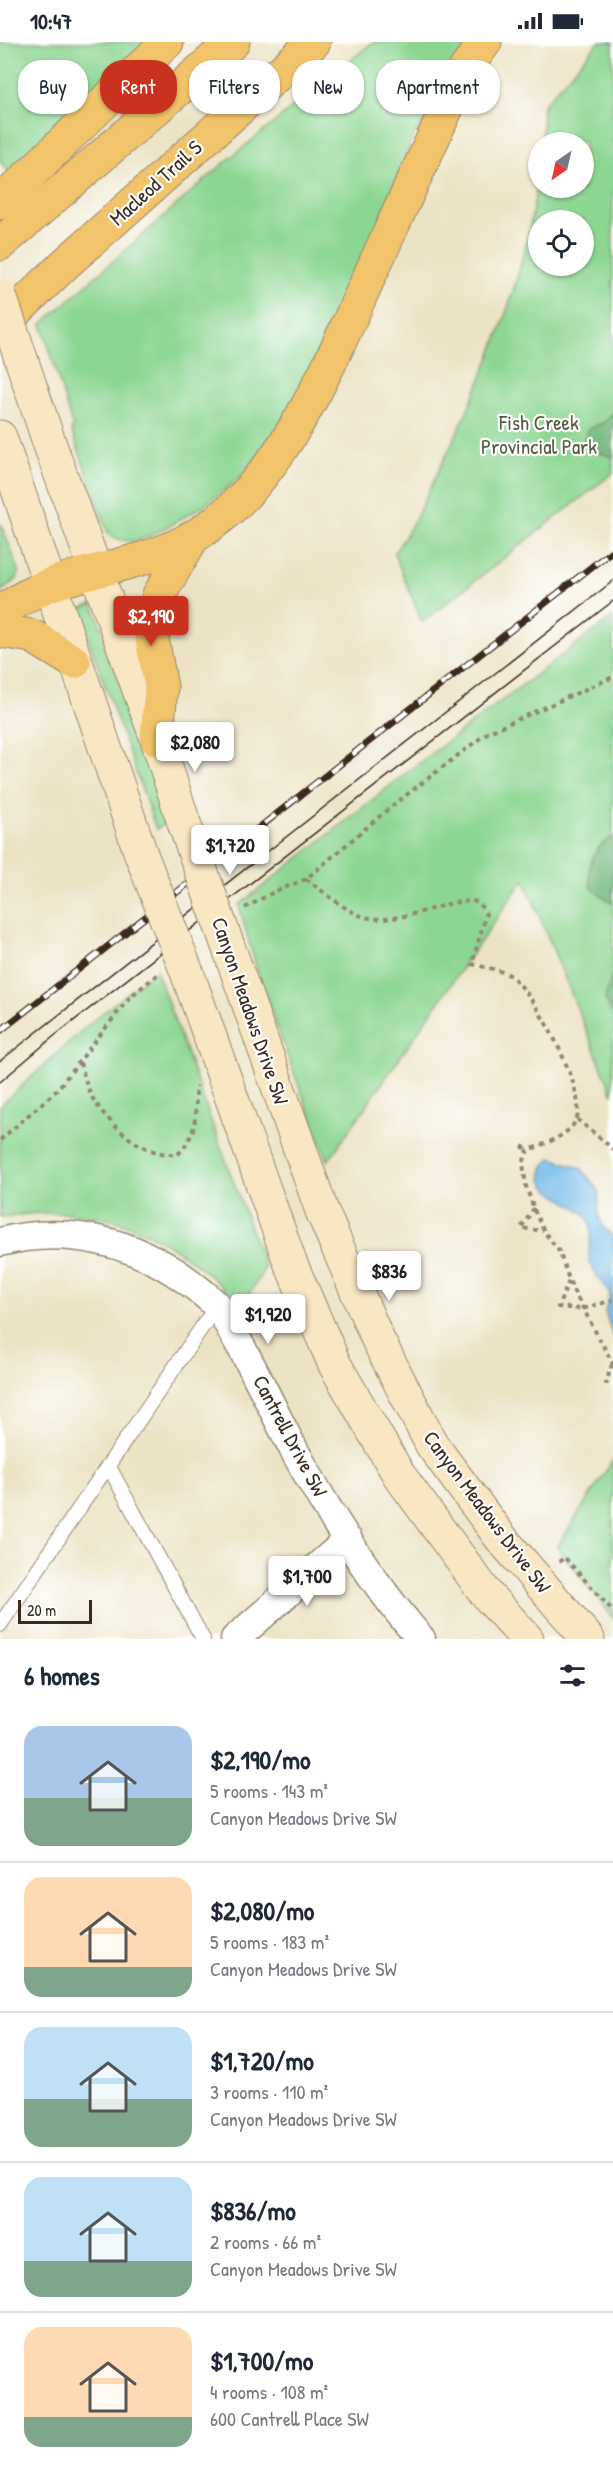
<!DOCTYPE html>
<meta charset="utf-8">
<style>
:root{--surface:#fff;--page:#f2f2f3;--text:#1f2937;--muted:#747a83;--line:#e0e1e3;--accent:#c8321e}
body{margin:0;font-family:"Patrick Hand",sans-serif;background:var(--page);color:var(--text);height:100vh;display:flex;flex-direction:column;font-size:22px;white-space:nowrap}
*{box-sizing:border-box;margin:0}
p{font-size:20px;color:var(--muted)}
.icon{flex:none;width:33px;height:33px;fill:none;stroke:currentColor;stroke-width:2;stroke-linecap:round;stroke-linejoin:round}
.map{position:relative;height:1597px;overflow:hidden}
.sheet{display:flex;flex-direction:column;background:var(--surface);flex:1}
.sheet>*{flex:none}
.top-card{position:absolute;left:18px;top:18px;width:578px;height:54px;display:flex;gap:12px}
.needle{width:39px;rotate:214deg}
.tools{position:absolute;left:528px;top:90px;display:grid;gap:12px}
.tools a{display:grid;place-items:center;width:66px;height:66px;border-radius:50%;background:var(--surface);box-shadow:0 2px 4px #0004;font-size:30px}
.scale{position:absolute;left:18px;bottom:15px;width:74px;box-sizing:border-box;padding-left:6px;border:3px solid #3b2a1e;border-top:0;font-size:16px;line-height:21px;white-space:nowrap;color:#3b2a1e;-webkit-text-stroke:4px #fff;paint-order:stroke}
.price{position:absolute;translate:-50% -51px;padding:0 14px;border-radius:6px;background:#fff;color:#222;font-size:20px;line-height:39px;filter:drop-shadow(0 2px 3px #0008)}
.price::after{content:'';position:absolute;left:50%;top:36px;width:18px;height:14px;margin-left:-9px;background:inherit;clip-path:polygon(0 0,100% 0,50% 100%)}
.price.current{background:var(--accent);color:#fff}
ul{padding:0;list-style:none}
li{display:flex;align-items:center;gap:18px;height:150px;padding:0 24px}
li+li{border-top:2px solid var(--line)}
li span{display:grid;place-items:center;flex:none;width:168px;height:120px;border-radius:18px;color:#555}
li>.icon{margin-inline-start:auto}
span .icon{width:72px;height:72px;fill:#fffc;stroke-width:1}
li b{font-size:26px}
h2{display:flex;justify-content:space-between;align-items:center;height:72px;padding:0 24px;font-size:26px}
.pill{padding:0 21px;border-radius:24px;background:var(--surface);box-shadow:0 2px 4px #0004;font-size:21px;line-height:54px}
.pill.current{background:var(--accent);color:#fff}
.status{display:flex;justify-content:space-between;align-items:center;height:42px;padding:0 30px;background:var(--surface);direction:ltr}
.status svg{height:16px;fill:currentColor}
.map>svg:first-child{display:block}
.green{fill:#8cd692;stroke:#648058;stroke-width:1.5;fill-rule:evenodd}
.forest{fill:#71b77c;stroke:#56704d;stroke-width:1.5}
.water{fill:#6fb8e7;stroke:#557182;stroke-width:1.5}
.lines{fill:none;stroke-linecap:round;stroke-linejoin:round}
.service-casing{stroke:#948671;stroke-width:16}
.minor-casing{stroke:#948671;stroke-width:31}
.secondary-casing{stroke:#948671;stroke-width:35}
.motorway-casing{stroke:#948671;stroke-width:35}
.path{stroke:#948671;stroke-width:4;stroke-dasharray:4.5 4.5;stroke-linecap:butt}
.service{stroke:#fff;stroke-width:14}
.minor{stroke:#fff;stroke-width:28}
.secondary{stroke:#f9e7c3;stroke-width:33}
.motorway{stroke:#f1c36a;stroke-width:33}
.tram{stroke:#3b2a1e;stroke-width:1.5}
.rail-casing{stroke:#3b2a1e;stroke-width:7}
.rail{stroke:#fff;stroke-width:4.5;stroke-dasharray:14;stroke-linecap:butt}
.secondary-bridge-casing{stroke:#948671;stroke-width:35;stroke-linecap:butt}
.secondary-bridge{stroke:#f9e7c3;stroke-width:33}
.labels{text-anchor:middle;stroke-width:4.5;stroke-linejoin:round;paint-order:stroke}
.street-label{font-size:21px;fill:#3b2a1e;stroke:#fff}
.park-label{font-size:21px;fill:#535e41;stroke:#fff}
</style>
<div class="status"><b>10:47</b><svg viewBox="0 0 49 12"><path d="M0 12V9h3v3zM5 12V6h3v6zM10 12V3h3v9zM15 12V0h3v12zM26 1h20v11H26zM47 4h2v5h-2z"/></svg></div>
<div class="map">
<svg width="613" height="1597" viewBox="0 0 613 1597">
<rect width="100%" height="100%" fill="#fff"/>
<filter id="ink" filterUnits="userSpaceOnUse"><feTurbulence type="fractalNoise" baseFrequency=".0167" numOctaves="2"/><feDisplacementMap in="SourceGraphic" scale="12" xChannelSelector="R" yChannelSelector="G"/><feConvolveMatrix kernelMatrix="1 2 1 2 8 2 1 2 1" color-interpolation-filters="sRGB"/></filter>
<filter id="wash" filterUnits="userSpaceOnUse"><feTurbulence type="fractalNoise" baseFrequency=".008" numOctaves="4" result="noise"/><feDisplacementMap in="SourceGraphic" scale="24" xChannelSelector="R" yChannelSelector="G"/><feGaussianBlur stdDeviation="1.35" result="paint"/><feColorMatrix in="noise" values="0 0 0 0 0 0 0 0 0 0 0 0 0 0 0 0 0 1.4 0 .05"/><feComposite in="paint" operator="in"/></filter>
<g filter="url(#wash)">
<rect width="100%" height="100%" fill="#ece3c4"/>
<path class="green" d="M0,0H152L11,132L0,120Z
M373,0H467L419,90L416,89C368,200 331,331 250,424C229,449 199,467 170,483C150,495 129,508 108,491L71,387L73,386L42,282L223,122Z
M599,0H613V431L422,580L394,511C413,485 426,455 440,426C485,335 527,235 538,132V146H584V100H542L543,63ZM538,178H584V224H538Z
M0,480L19,528L17,537L0,550Z
M93,562L170,778L156,787L78,568Z
M613,575V1053L524,837L328,1119C296,1035 260,950 239,863L415,724Z
M156,928L265,1226L241,1266C201,1218 143,1178 78,1172C52,1169 26,1172 0,1175V1064L90,981Z
M613,1418V1576L557,1505Z"/>
<path class="forest" d="M613,370V415L589,408L584,399L587,388L606,379Z
M613,795V862L591,845C586,824 593,805 613,795Z
M613,930V973L605,957Z"/>
<path class="water" d="M551,1116L581,1126L599,1149C599,1169 595,1181 613,1194V1294L605,1270L610,1250C601,1240 591,1229 589,1215C588,1200 596,1188 586,1174C573,1157 520,1147 551,1116Z"/>
</g>
<g filter="url(#ink)">
<g class="lines">
<defs>
<path id="service" d="M108,1423L203,1597
M0,1583L217,1263"/>
<path id="minor" d="M0,1200C67,1183 134,1199 189,1240C198,1247 209,1255 217,1264C223,1271 228,1282 233,1291C256,1329 273,1369 294,1408C330,1474 371,1540 421,1597
M235,1597L348,1498"/>
<path id="secondary" d="M0,395L141,812
M50,403L157,697L184,781
M228,904L322,1169L378,1298L432,1403L501,1496L588,1597
M188,933L290,1220L335,1323L399,1433L487,1553L527,1597"/>
<path id="motorway" d="M0,161L167,0
M0,202L233,0
M0,285L65,222L314,0
M0,570C16,560 34,548 52,542C97,526 151,520 193,495C283,443 333,314 374,224C404,159 434,95 463,30L485,0
M0,589L32,594L74,620
M157,697L161,645L151,591L159,553L193,495"/>
</defs>
<use href="#service" class="service-casing"/>
<use href="#minor" class="minor-casing"/>
<use href="#secondary" class="secondary-casing"/>
<use href="#motorway" class="motorway-casing"/>
<path class="path" d="M306,837C358,875 361,887 428,868C444,863 461,857 478,860L486,872L472,922C483,925 502,928 511,934C534,951 587,1048 577,1076C571,1093 543,1103 528,1108L523,1121L526,1144L536,1173L545,1191L559,1209L572,1246L613,1322
M245,866L272,851L306,837L392,764L487,691L613,635
M80,1021C84,1033 88,1050 95,1060C114,1087 144,1115 178,1112C199,1091 195,1072 196,1044
M577,1077L613,1107
M0,1098L56,1049L130,955L158,932
M522,1104L528,1108
M534,1166L521,1186L543,1189
M569,1239L558,1265L582,1267L613,1258
M612,1322L606,1341L613,1340
M559,1520L564,1515L613,1569"/>
<use href="#service" class="service"/>
<use href="#minor" class="minor"/>
<use href="#secondary" class="secondary"/>
<use href="#motorway" class="motorway"/>
<path class="tram" d="M0,1019L613,539
M0,1040L53,995L613,559"/>
<defs>
<path id="rail" d="M0,989L613,508"/>
</defs>
<use href="#rail" class="rail-casing"/>
<use href="#rail" class="rail"/>
<defs>
<path id="secondary-bridge" d="M0,254L50,403
M184,781L228,904
M141,812L188,933"/>
</defs>
<use href="#secondary-bridge" class="secondary-bridge-casing"/>
<use href="#secondary-bridge" class="secondary-bridge"/>
</g>
</g>
<g class="labels">
<g class="street-label">
<text transform="translate(156 141) rotate(-42)" y="7">Macleod Trail S</text>
<text transform="translate(250 969) rotate(71)" y="7">Canyon Meadows Drive SW</text>
<text transform="translate(290 1394) rotate(62)" y="7">Cantrell Drive SW</text>
<text transform="translate(487 1470) rotate(53)" y="7">Canyon Meadows Drive SW</text>
</g>
<g class="park-label">
<text x="539" y="388">Fish Creek<tspan x="539" dy="24">Provincial Park</tspan></text>
</g>
</g>
</svg>
<div class="tools">
<a><svg class="needle" viewBox="-14 -14 28 28"><path d="M0-13l5 13h-10z" fill="#e53935"/><path d="M0 13l5-13h-10z" fill="#747a83"/></svg></a>
<a><svg class="icon" aria-label="locate" viewBox="0 0 24 24"><circle cx="12" cy="12" r="6"/><path d="M12 2v4M12 18v4M2 12h4M18 12h4"/></svg></a>
</div>
<div class="scale">20 m</div>
<b class="price current" style="left:151px;top:605px">$2,190</b>
<b class="price" style="left:195px;top:731px">$2,080</b>
<b class="price" style="left:230px;top:834px">$1,720</b>
<b class="price" style="left:389px;top:1260px">$836</b>
<b class="price" style="left:268px;top:1303px">$1,920</b>
<b class="price" style="left:307px;top:1565px">$1,700</b>
<div class="top-card">
<a class="pill">Buy</a>
<a class="pill current">Rent</a>
<a class="pill">Filters</a>
<a class="pill">New</a>
<a class="pill">Apartment</a>
</div>
</div>
<section class="sheet">
<h2>6 homes<svg class="icon" aria-label="filters" viewBox="0 0 24 24"><path d="M4 7h16M4 17h16"/><circle cx="9" cy="7" r="2"/><circle cx="15" cy="17" r="2"/></svg></h2>
<ul>
<li><span style="background:linear-gradient(#a9c7e8 60%,#7fa58c 0)"><svg class="icon" aria-label="home" viewBox="0 0 24 24"><path d="M3 11l9-7 9 7M6 9v11h12V9"/></svg></span><div><b>$2,190/mo</b><p>5 rooms · 143 m²</p><p>Canyon Meadows Drive SW</p></div></li>
<li><span style="background:linear-gradient(#ffd9b3 75%,#7fa58c 0)"><svg class="icon" aria-label="home" viewBox="0 0 24 24"><path d="M3 11l9-7 9 7M6 9v11h12V9"/></svg></span><div><b>$2,080/mo</b><p>5 rooms · 183 m²</p><p>Canyon Meadows Drive SW</p></div></li>
<li><span style="background:linear-gradient(#bfe0f5 60%,#7fa58c 0)"><svg class="icon" aria-label="home" viewBox="0 0 24 24"><path d="M3 11l9-7 9 7M6 9v11h12V9"/></svg></span><div><b>$1,720/mo</b><p>3 rooms · 110 m²</p><p>Canyon Meadows Drive SW</p></div></li>
<li><span style="background:linear-gradient(#bfe0f5 70%,#7fa58c 0)"><svg class="icon" aria-label="home" viewBox="0 0 24 24"><path d="M3 11l9-7 9 7M6 9v11h12V9"/></svg></span><div><b>$836/mo</b><p>2 rooms · 66 m²</p><p>Canyon Meadows Drive SW</p></div></li>
<li><span style="background:linear-gradient(#ffd9b3 75%,#7fa58c 0)"><svg class="icon" aria-label="home" viewBox="0 0 24 24"><path d="M3 11l9-7 9 7M6 9v11h12V9"/></svg></span><div><b>$1,700/mo</b><p>4 rooms · 108 m²</p><p>600 Cantrell Place SW</p></div></li>
</ul>
</section>
